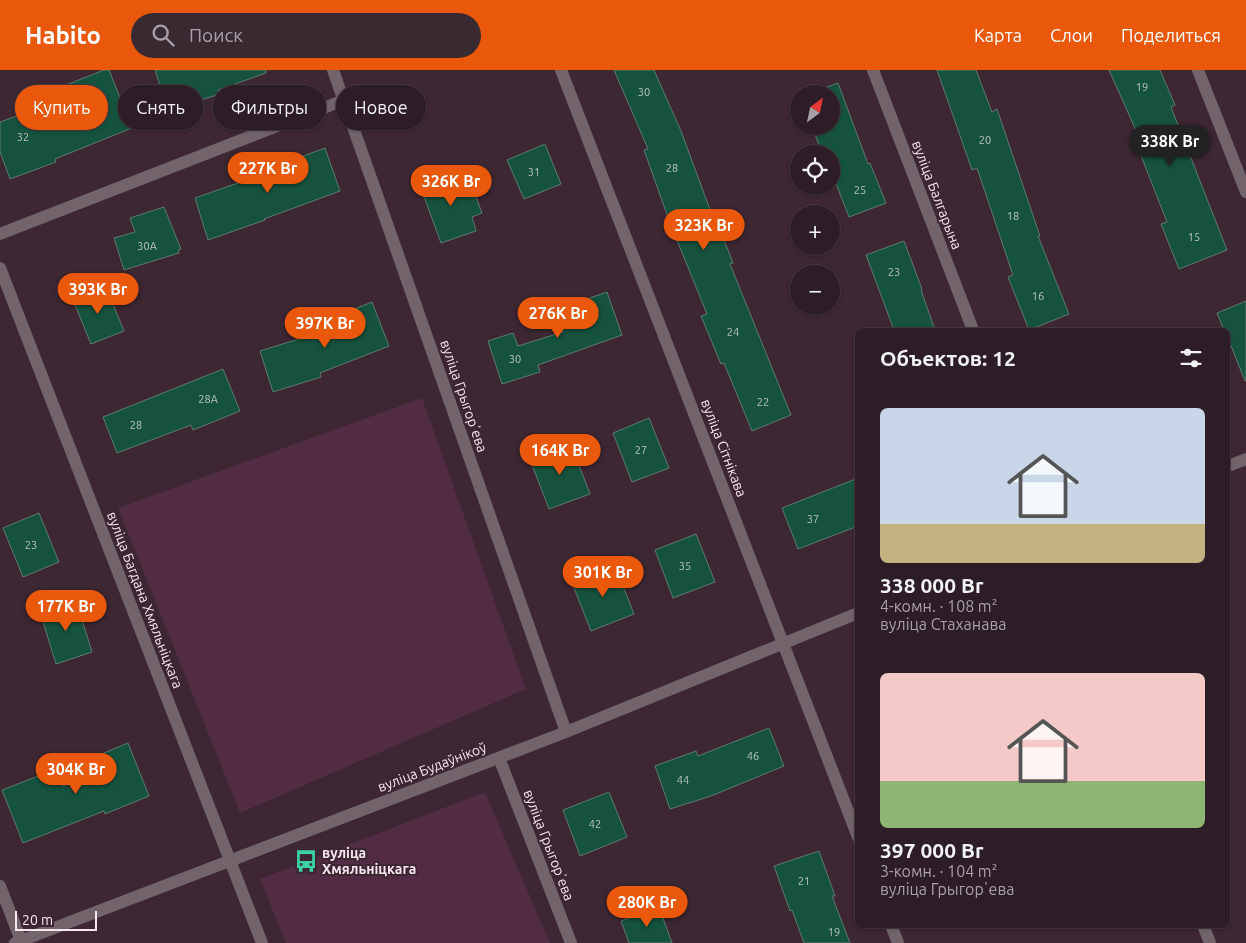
<!DOCTYPE html>
<html lang="ru">
<meta charset="utf-8">
<style>
:root{--surface:#2d1d26;--page:#392a32;--text:#f1f3f6;--muted:#a7a2a7;--line:#483b43;--accent:#ea580c}
body{margin:0;font-family:Ubuntu,sans-serif;background:var(--page);color:var(--text);height:100vh;display:flex;flex-direction:column;font-size:19px;white-space:nowrap}
*{box-sizing:border-box;margin:0}
p{font-size:16px;color:var(--muted)}
.icon{flex:none;width:28px;height:28px;fill:none;stroke:currentColor;stroke-width:2;stroke-linecap:round;stroke-linejoin:round}
.map{position:relative;flex:1;overflow:hidden}
.side{position:absolute;left:855px;top:258px;width:375px;height:600px;display:flex;flex-direction:column;background:var(--surface);border-radius:8px;box-shadow:0 1px 4px #0004,0 0 0 1px var(--line)}
.side>*{flex:none}
.guide{position:absolute;left:15px;top:15px;width:475px;height:45px;display:flex;gap:10px}
.needle{width:32px;rotate:33deg}
.buttons{position:absolute;left:790px;top:15px;display:grid;gap:10px}
.buttons a{display:grid;place-items:center;width:50px;height:50px;border-radius:50%;background:var(--surface);box-shadow:0 1px 4px #0004,0 0 0 1px var(--line);font-size:25px}
.scale{position:absolute;left:15px;bottom:12px;width:82px;box-sizing:border-box;padding-left:5px;border:2px solid #f5e7ee;border-top:0;font-size:14px;line-height:18px;white-space:nowrap;color:#f5e7ee;-webkit-text-stroke:4px #3c2733;paint-order:stroke}
.price{position:absolute;translate:-50% -42px;padding:0 11px;border-radius:18px;background:var(--accent);color:#fff;font-size:16px;line-height:32px;filter:drop-shadow(0 1px 2px #0008)}
.price::after{content:'';position:absolute;left:50%;top:30px;width:15px;height:11px;margin-left:-8px;background:inherit;clip-path:polygon(0 0,100% 0,50% 100%)}
.price.on{background:#222;color:#fff}
ul{padding:0;list-style:none}
li{display:grid;align-content:center;gap:10px;height:265px;padding:0 25px}
li span{display:grid;place-items:center;height:155px;border-radius:8px;color:#555}
li>.icon{margin-inline-start:auto}
span .icon{width:90px;height:90px;fill:#fffc;stroke-width:1}
li b{font-size:21px}
h2{display:flex;justify-content:space-between;align-items:center;height:60px;padding:0 25px;font-size:21px}
.chip{padding:0 18px;border-radius:22px;background:var(--surface);box-shadow:0 1px 4px #0004,0 0 0 1px var(--line);font-size:18px;line-height:45px}
.chip.on{background:var(--accent);color:#fff}
header{display:flex;align-items:center;gap:30px;box-sizing:border-box;height:70px;padding:0 25px;background:var(--accent);color:#fff}
header strong{font-size:24px}
nav{display:flex;gap:28px;margin-inline-start:auto;font-size:18px}
.search{width:350px;height:45px;background:var(--page);display:flex;align-items:center;gap:12px;box-sizing:border-box;padding:0 18px;border-radius:28px;color:var(--muted);font-size:19px}
.map>svg:first-child{display:block}
.green{fill:#512c42}
.building{fill:#16533e;stroke:#5e7a6e}
.lines{fill:none;stroke-linecap:round;stroke-linejoin:round}
.lane{stroke:#71656b;stroke-width:12}
.street{stroke:#71656b;stroke-width:12}
.labels{text-anchor:middle;stroke-width:4;stroke-linejoin:round;paint-order:stroke}
.number-label{font-size:11px;fill:#bdc2c2}
.street-label{font-size:14px;fill:#f5e7ee;stroke:#3c2733}
.poi-label{font-size:14px;font-weight:bold;fill:#f5e7ee;stroke:#3c2733;text-anchor:start}
</style>
<header>
<strong>Habito</strong>
<div class="search"><svg class="icon" aria-label="search" viewBox="0 0 24 24"><circle cx="10" cy="10" r="6"/><path d="M15 15l6 6"/></svg>Поиск</div>
<nav><a>Карта</a><a>Слои</a><a>Поделиться</a></nav>
</header>
<div class="map">
<svg width="1246" height="873" viewBox="0 0 1246 873">
<rect width="100%" height="100%" fill="#3c2733"/>
<path class="green" d="M422,328L526,619L240,743L118,438Z
M485,722L550,873H286L260,809Z"/>
<path class="building" d="M104,0H109L132,58L55,89L56,92L10,109L0,82V52L71,27L66,15Z
M155,0H266V3L218,20L220,24L168,40Z
M614,0H654L681,61L712,145L714,144L733,193L730,194L791,345L752,361L724,293L721,294L701,246L707,244L670,153L644,80L648,79Z
M937,0H976L992,42L997,39L1040,166H1038L1069,244L1029,260L1008,207L1013,205L977,98L972,100Z
M1109,0H1160L1175,35L1171,37L1227,180L1179,199L1161,154L1167,152L1138,78L1143,76Z
M838,13L868,94L870,93L886,133L849,147L831,101V84H825L822,77L820,78L812,56H831V24H808Z
M545,74L561,114L524,129L507,90Z
M325,78L340,121L264,149L265,150L208,170L195,128L272,101L271,98Z
M448,103L453,117L470,111L482,143L472,147L476,161L441,173L419,113Z
M164,137L181,179L178,180L179,183L124,200L114,168L135,162L130,148Z
M904,171L922,219L921,220L935,260H894L866,185Z
M106,217L124,261L91,274L73,230Z
M607,222L622,265L538,295L540,302L502,314L488,271L513,263L518,276L563,262L555,240Z
M1246,231V311H1245L1228,268V260H1224L1217,243Z
M372,232L389,276L320,303L321,307L273,322L260,281L331,259L327,250Z
M223,299L240,341L193,360L191,355L117,383L103,347Z
M649,348L669,398L632,412L613,363Z
M570,372L590,424L549,439L529,387Z
M858,408V456L798,479L782,438Z
M39,443L59,492L23,507L3,458Z
M696,464L715,512L673,528L655,480Z
M615,496L634,544L591,561L572,513Z
M76,530L92,582L56,594L40,542Z
M769,658L784,696L711,726L670,739L655,696L696,681L698,686Z
M128,673L149,726L105,744L104,741L23,773L2,720L46,703L48,706L57,702L62,716L92,705L87,690Z
M609,722L627,767L580,786L563,740Z
M819,781L835,826H832L850,873H804L792,840L790,841L774,796Z
M659,837L672,873H629L621,851Z"/>
<g class="lines">
<path class="lane" d="M0,164L344,30"/>
<path class="street" d="M333,0L566,662
M561,0L858,767
M873,0L973,260
M1198,0L1246,122
M0,198L262,873
M1228,396L1246,389
M499,688L571,873
M0,816L22,873
M891,855L898,873
M1203,855L1210,873
M15,873L566,662L858,543"/>
</g>
<defs>
<symbol id="bus-bare" viewBox="-9 -9 18 18"><path d="M-5-6H5V4H4V6H2V4H-2V6H-4V4H-5ZM-3.5-4V0h7V-4ZM-3.5 1.2v1.5H-2V1.2ZM2 1.2v1.5H3.5V1.2Z" fill="#3cd4a4" stroke="#3c2733" stroke-width="2.5" paint-order="stroke"/></symbol>
</defs>
<g fill-rule="evenodd">
<use href="#bus-bare" x="290" y="775" width="32" height="32"/>
</g>
<g class="labels">
<g class="number-label">
<text x="1142" y="21">19</text>
<text x="644" y="26">30</text>
<text x="23" y="71">32</text>
<text x="985" y="74">20</text>
<text x="672" y="102">28</text>
<text x="534" y="106">31</text>
<text x="860" y="124">25</text>
<text x="1013" y="150">18</text>
<text x="1194" y="171">15</text>
<text x="147" y="180">30А</text>
<text x="894" y="206">23</text>
<text x="1038" y="230">16</text>
<text x="733" y="266">24</text>
<text x="515" y="293">30</text>
<text x="208" y="333">28А</text>
<text x="763" y="336">22</text>
<text x="136" y="359">28</text>
<text x="641" y="384">27</text>
<text x="813" y="453">37</text>
<text x="31" y="479">23</text>
<text x="685" y="500">35</text>
<text x="753" y="690">46</text>
<text x="683" y="714">44</text>
<text x="595" y="758">42</text>
<text x="804" y="815">21</text>
<text x="834" y="866">19</text>
</g>
<g class="street-label">
<text transform="translate(937 125) rotate(69)" y="5">вуліца Балгарына</text>
<text transform="translate(464 326) rotate(71)" y="5">вуліца Грыгорʼева</text>
<text transform="translate(724 378) rotate(69)" y="5">вуліца Сітнікава</text>
<text transform="translate(145 530) rotate(69)" y="5">вуліца Багдана Хмяльніцкага</text>
<text transform="translate(432 697) rotate(-21)" y="5">вуліца Будаўнікоў</text>
<text transform="translate(549 775) rotate(69)" y="5">вуліца Грыгорʼева</text>
</g>
<g class="poi-label">
<text x="322" y="788">вуліца<tspan x="322" dy="16">Хмяльніцкага</tspan></text>
</g>
</g>
</svg>
<div class="buttons">
<a><svg class="needle" viewBox="-14 -14 28 28"><path d="M0-13l5 13h-10z" fill="#e53935"/><path d="M0 13l5-13h-10z" fill="#a7a2a7"/></svg></a>
<a><svg class="icon" aria-label="locate" viewBox="0 0 24 24"><circle cx="12" cy="12" r="6"/><path d="M12 2v4M12 18v4M2 12h4M18 12h4"/></svg></a>
<a>+</a>
<a>−</a>
</div>
<div class="scale">20 m</div>
<b class="price on" style="left:1170px;top:97px">338K Br</b>
<b class="price" style="left:268px;top:124px">227K Br</b>
<b class="price" style="left:451px;top:137px">326K Br</b>
<b class="price" style="left:704px;top:181px">323K Br</b>
<b class="price" style="left:98px;top:245px">393K Br</b>
<b class="price" style="left:558px;top:269px">276K Br</b>
<b class="price" style="left:325px;top:279px">397K Br</b>
<b class="price" style="left:560px;top:406px">164K Br</b>
<b class="price" style="left:603px;top:528px">301K Br</b>
<b class="price" style="left:66px;top:562px">177K Br</b>
<b class="price" style="left:76px;top:725px">304K Br</b>
<b class="price" style="left:647px;top:858px">280K Br</b>
<div class="guide">
<a class="chip on">Купить</a>
<a class="chip">Снять</a>
<a class="chip">Фильтры</a>
<a class="chip">Новое</a>
</div>
<section class="side">
<h2>Объектов: 12<svg class="icon" aria-label="filters" viewBox="0 0 24 24"><path d="M4 7h16M4 17h16"/><circle cx="9" cy="7" r="2"/><circle cx="15" cy="17" r="2"/></svg></h2>
<ul>
<li><span style="background:linear-gradient(#c9d6e8 75%,#c2b280 0)"><svg class="icon" aria-label="home" viewBox="0 0 24 24"><path d="M3 11l9-7 9 7M6 9v11h12V9"/></svg></span><div><b>338 000 Br</b><p>4-комн. · 108 m²</p><p>вуліца Стаханава</p></div></li>
<li><span style="background:linear-gradient(#f6c9c9 70%,#8fb573 0)"><svg class="icon" aria-label="home" viewBox="0 0 24 24"><path d="M3 11l9-7 9 7M6 9v11h12V9"/></svg></span><div><b>397 000 Br</b><p>3-комн. · 104 m²</p><p>вуліца Грыгорʼева</p></div></li>
</ul>
</section>
</div>
